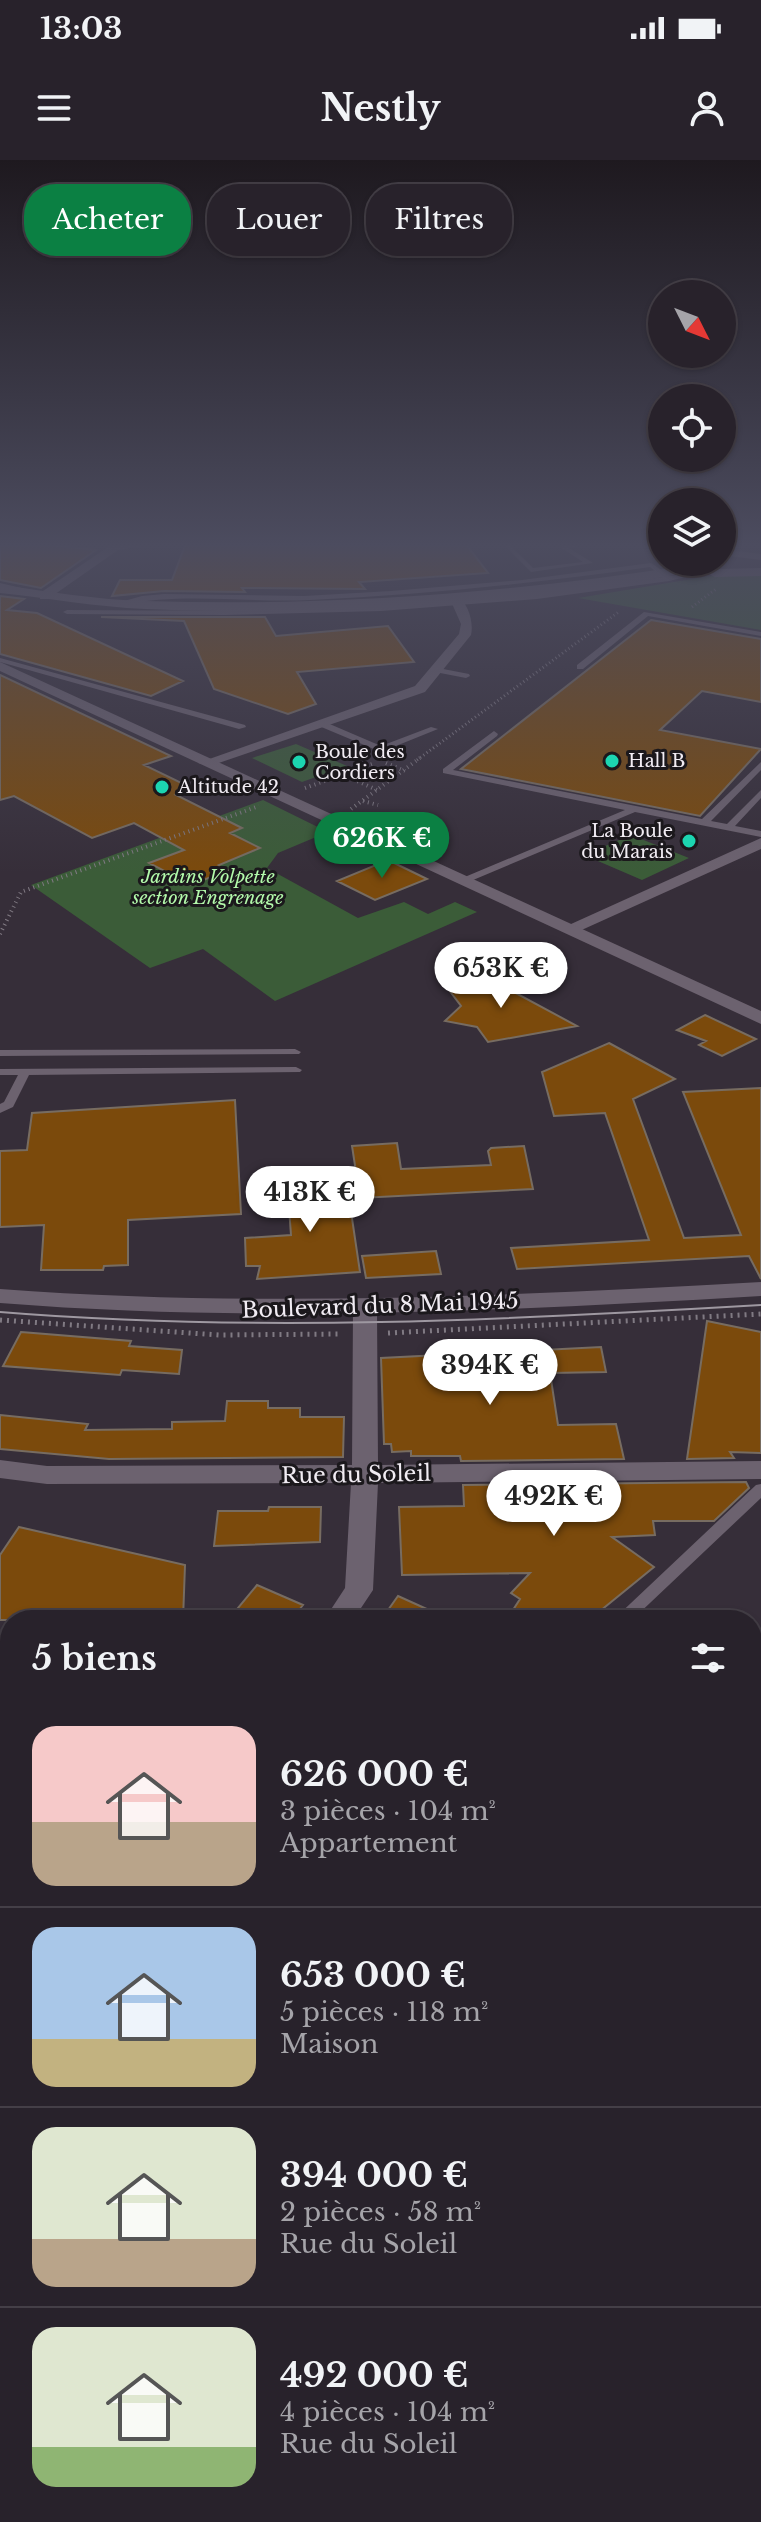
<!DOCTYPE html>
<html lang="fr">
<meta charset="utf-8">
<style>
:root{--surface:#28222b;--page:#302a33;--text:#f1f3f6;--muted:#a5a4a9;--line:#443f47;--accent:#0b8043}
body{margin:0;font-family:"Libre Baskerville",serif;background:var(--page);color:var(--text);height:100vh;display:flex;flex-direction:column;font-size:30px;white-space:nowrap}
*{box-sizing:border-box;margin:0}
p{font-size:26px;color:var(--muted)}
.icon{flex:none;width:44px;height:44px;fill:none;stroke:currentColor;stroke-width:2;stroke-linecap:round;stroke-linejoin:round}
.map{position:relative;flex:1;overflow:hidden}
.details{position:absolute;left:0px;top:1450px;width:762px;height:912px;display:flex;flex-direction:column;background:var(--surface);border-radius:32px 32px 0 0;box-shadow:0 2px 6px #0004,0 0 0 2px var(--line)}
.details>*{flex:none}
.top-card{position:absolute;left:24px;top:24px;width:714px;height:72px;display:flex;gap:16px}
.needle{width:52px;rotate:132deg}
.buttons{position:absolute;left:648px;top:120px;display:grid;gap:16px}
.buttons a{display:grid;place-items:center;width:88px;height:88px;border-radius:50%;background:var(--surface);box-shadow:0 2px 6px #0004,0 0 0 2px var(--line);font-size:40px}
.price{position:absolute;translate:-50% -68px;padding:0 18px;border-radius:28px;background:#fff;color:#222;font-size:26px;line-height:52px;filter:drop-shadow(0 2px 4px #0008)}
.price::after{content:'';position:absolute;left:50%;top:48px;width:24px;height:18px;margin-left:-12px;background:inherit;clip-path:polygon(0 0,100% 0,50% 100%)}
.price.selected{background:var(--accent);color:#fff}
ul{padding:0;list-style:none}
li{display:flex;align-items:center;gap:24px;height:200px;padding:0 32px}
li+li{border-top:2px solid var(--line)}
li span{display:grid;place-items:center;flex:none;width:224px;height:160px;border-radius:24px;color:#555}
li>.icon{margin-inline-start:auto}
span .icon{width:96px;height:96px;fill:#fffc;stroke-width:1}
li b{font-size:34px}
h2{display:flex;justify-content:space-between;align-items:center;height:96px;padding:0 32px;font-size:34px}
.pill{padding:0 28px;border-radius:32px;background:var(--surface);box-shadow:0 2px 6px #0004,0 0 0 2px var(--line);font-size:28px;line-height:72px}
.pill.selected{background:var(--accent);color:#fff}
.status{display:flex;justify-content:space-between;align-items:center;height:56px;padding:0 40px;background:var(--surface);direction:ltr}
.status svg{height:22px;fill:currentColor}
header{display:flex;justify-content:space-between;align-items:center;height:104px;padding:0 32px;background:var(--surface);font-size:36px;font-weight:700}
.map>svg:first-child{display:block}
.green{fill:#3b5c38}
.building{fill:#7b4a0c;stroke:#776c61;stroke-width:2}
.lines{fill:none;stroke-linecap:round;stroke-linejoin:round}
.path-far2{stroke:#807a83;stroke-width:3;stroke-dasharray:1 3;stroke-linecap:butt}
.path-far1{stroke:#807a83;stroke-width:4;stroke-dasharray:1 4;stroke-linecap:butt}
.path{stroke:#807a83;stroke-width:5;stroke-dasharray:2 5;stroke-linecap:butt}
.lane{fill:#6c626f;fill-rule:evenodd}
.street{fill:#6c626f;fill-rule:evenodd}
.secondary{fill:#6c626f;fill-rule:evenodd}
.tram{stroke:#9e98a1;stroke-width:2}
.poi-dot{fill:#1cd5b1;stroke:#1b181c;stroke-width:3}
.labels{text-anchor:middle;stroke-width:6;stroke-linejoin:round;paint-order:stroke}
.far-poi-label{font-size:18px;fill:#f1ecf3;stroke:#1b181c;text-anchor:start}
.far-park-label{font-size:18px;font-style:italic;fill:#b3faab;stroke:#1b181c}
.street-label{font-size:22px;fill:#f1ecf3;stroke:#1b181c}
</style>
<div class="status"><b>13:03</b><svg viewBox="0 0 49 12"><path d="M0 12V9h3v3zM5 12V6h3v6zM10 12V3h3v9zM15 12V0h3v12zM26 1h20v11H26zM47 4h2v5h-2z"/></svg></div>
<header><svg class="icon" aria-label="menu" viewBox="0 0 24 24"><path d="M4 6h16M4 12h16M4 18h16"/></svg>Nestly<svg class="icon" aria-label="person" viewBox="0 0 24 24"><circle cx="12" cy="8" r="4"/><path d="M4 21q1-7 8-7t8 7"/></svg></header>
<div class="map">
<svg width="761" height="2362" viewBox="0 0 761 2362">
<rect width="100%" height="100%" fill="#362e39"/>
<path class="green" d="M761,414V470L578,438L716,415Z
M296,584L347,606L302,622L252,598Z
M263,640L328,672L278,693L267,708L358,758L404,742L428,754L455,742L477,752L275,841L203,789L150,808L31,725Z
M631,675L689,698L642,720L584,695Z
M0,2024L10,2038V2352H244L248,2362H0Z"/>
<path class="building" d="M0,383H30L96,390L41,428L0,420Z
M186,383H465L488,413L359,422L365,429L242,428L245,432L164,431L112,436L120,420H172Z
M0,436L24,439L7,450L37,453L183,521L151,536L0,494Z
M101,457H265L276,476L388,466L414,502L297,512L316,544L288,554L214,529L184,461Z
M651,460L761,479V542L702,531L660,570L761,589L700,656L461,609Z
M0,515L171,596L144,605L194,629L176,635L242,668L230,673L260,688L219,705L229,710L191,725L149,703L184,690L134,663L92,678L14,636L0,640Z
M388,700L427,719L375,740L337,721Z
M517,814L510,830L577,866L488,882L477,867L445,861L461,846L446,826Z
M705,855L756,879L722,896L699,885L706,881L677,870Z
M609,883L675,919L633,939L684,1078L741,1075L683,932L761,928V1119L749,1096L517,1109L511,1088L649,1080L605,953L554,956L542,912Z
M235,940L241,1054L128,1060V1105L104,1106L103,1110H41L44,1065L0,1067V991L27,990L32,953Z
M397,983L401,1009L491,1005L488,991L491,988L524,986L533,1029L360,1038L352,986Z
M346,1018L360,1112L257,1119L260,1106H246L245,1078L291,1075L287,1021Z
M436,1091L441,1114L366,1118L362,1096Z
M707,1161L761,1172V1293L730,1292L734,1298L687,1299Z
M21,1172L131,1181L129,1186L182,1190L179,1214L122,1210L120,1215L3,1206Z
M601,1187L606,1212L550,1213L558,1265L616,1264L624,1299L461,1301L460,1296H411V1291L392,1292L391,1284H384L381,1198Z
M227,1241H268V1248H300V1257H344L343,1297L109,1299L0,1289V1255L88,1264L85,1270L172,1269V1262L225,1261Z
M746,1322L749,1328L714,1361H653L655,1375L612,1377L654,1407L589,1460H529L513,1450L520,1439L511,1433L530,1413L402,1415L399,1347L464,1346L463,1325Z
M269,1347H321L320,1382L214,1386L218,1351H268Z
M19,1367L185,1405L183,1460H0V1395Z
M257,1425L303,1445L291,1460H228Z
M398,1436L451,1460H381Z"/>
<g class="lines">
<path class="path-far2" d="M692,447L716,429
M417,600L620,451"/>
<path class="path-far1" d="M386,603L405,611
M344,615L377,630
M305,628L375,603
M363,641L378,645
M351,649L420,598
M0,774L21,732L259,646"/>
<path class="path" d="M0,1160L219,1175L342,1174
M388,1173L761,1154"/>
<path class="lane" d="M502,383H508L533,408L583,402L560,387L578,383H592L569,388L593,403L531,412Z
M651,403L670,416L692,413L695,415L669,421L537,439L381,451L224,455L67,454L63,452L67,450C266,452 465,448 663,417L650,407C537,423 424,435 310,440C246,443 184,432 121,445L117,443L142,436L164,434L304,436L391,431L522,420Z
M0,423L34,431L36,432L32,434L0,427Z
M644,452L761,472V476L648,456L583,509H577V505Z
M0,498L245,565L246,567L239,569L0,502Z
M438,508L469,514L470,516L466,518L435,512V508Z
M319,562H325L381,586L431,567L438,569L381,592L319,566Z
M494,571L498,574L497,576L453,610L702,659L761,602V610L711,661L727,664L761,630V638L735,666L761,671V677L635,652L466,723H460V719L625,650L443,613V609Z
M295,889L301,892L299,894L0,896V890Z
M296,907L302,910L300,912L29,915L13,947L0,953V944L4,942L18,915H0V909Z
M761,1324V1338L632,1460H613L756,1325Z
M0,2087L8,2090L10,2094V2131L2,2128L0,2124Z
M10,2193V2217L0,2222V2198Z
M80,2352H104L105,2362H76Z"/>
<path class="street" d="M114,383H163L118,390L48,439H40V433Z
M456,435C468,442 474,462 471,475L425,532L210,606L198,603L415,526L459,474L461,464L450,439Z
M761,678V689L575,773L569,774L560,769Z
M365,1142L377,1149L378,1305L761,1301V1319L378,1323L373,1430L353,1460H324L345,1428L351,1323L47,1324L0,1318V1300L47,1306L352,1305L353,1149Z
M10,1856V1897L0,1901V1859Z
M0,1956L10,1960V2003L0,1999Z
M761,2249V2291L752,2292V2250Z
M274,2352H316L319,2362H277Z"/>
<path class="secondary" d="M722,389L761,394V400L722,395Z
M688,402H703L717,409L761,408V416L715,417L700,410C520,447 328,456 145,449C97,447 48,438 0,433V425C48,431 97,440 145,441C328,447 510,433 690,405Z
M0,502L761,851V864L0,511Z
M761,1122V1136C507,1151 254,1163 0,1143V1129C254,1148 507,1136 761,1122Z"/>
<path class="tram" d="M0,1152C254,1173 507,1160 761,1145"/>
</g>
<linearGradient id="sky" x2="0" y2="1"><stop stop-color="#1e191f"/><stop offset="0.54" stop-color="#4c4c5f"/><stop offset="1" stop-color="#4c4c5f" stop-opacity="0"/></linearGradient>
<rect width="761" height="713" fill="url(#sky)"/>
<g class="poi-dot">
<circle cx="612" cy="601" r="8"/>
<circle cx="299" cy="602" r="8"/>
<circle cx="162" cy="627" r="8"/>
<circle cx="689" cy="681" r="8"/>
</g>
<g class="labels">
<g class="far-poi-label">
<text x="315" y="598">Boule des<tspan x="315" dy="21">Cordiers</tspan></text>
<text x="628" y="607">Hall B</text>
<text x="178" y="633">Altitude 42</text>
<text x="673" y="677" text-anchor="end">La Boule<tspan x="673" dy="21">du Marais</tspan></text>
</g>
<g class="far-park-label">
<text x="208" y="723">Jardins Volpette<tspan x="208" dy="21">section Engrenage</tspan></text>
</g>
<g class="street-label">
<text transform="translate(380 1145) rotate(-2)" y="8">Boulevard du 8 Mai 1945</text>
<text transform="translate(356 1314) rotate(-1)" y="8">Rue du Soleil</text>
</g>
</g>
</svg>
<div class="buttons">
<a><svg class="needle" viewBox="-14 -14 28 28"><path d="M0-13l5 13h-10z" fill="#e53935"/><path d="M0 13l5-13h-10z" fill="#a5a4a9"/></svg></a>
<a><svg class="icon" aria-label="locate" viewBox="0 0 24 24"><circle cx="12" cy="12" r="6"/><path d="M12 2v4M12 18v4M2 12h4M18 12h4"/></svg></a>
<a><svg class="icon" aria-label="layers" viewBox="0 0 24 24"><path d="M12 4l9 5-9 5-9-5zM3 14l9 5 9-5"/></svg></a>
</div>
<b class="price selected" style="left:382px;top:720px">626K €</b>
<b class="price" style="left:501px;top:850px">653K €</b>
<b class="price" style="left:310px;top:1074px">413K €</b>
<b class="price" style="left:490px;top:1247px">394K €</b>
<b class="price" style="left:554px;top:1378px">492K €</b>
<div class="top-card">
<a class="pill selected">Acheter</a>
<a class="pill">Louer</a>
<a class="pill">Filtres</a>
</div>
<section class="details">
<h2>5 biens<svg class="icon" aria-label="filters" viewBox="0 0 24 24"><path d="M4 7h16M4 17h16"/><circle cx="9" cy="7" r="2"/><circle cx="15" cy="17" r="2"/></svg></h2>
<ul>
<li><span style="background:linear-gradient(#f6c9c9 60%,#b9a48a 0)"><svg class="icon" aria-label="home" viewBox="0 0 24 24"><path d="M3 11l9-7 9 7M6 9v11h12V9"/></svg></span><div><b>626 000 €</b><p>3 pièces · 104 m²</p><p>Appartement</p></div></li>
<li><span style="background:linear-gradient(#a9c7e8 70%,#c2b280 0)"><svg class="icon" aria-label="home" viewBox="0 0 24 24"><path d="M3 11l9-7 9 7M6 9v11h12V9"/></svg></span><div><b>653 000 €</b><p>5 pièces · 118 m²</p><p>Maison</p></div></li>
<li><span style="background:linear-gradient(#dfe7d0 70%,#b9a48a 0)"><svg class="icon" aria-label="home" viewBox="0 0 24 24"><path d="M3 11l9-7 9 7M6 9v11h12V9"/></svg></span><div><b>394 000 €</b><p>2 pièces · 58 m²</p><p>Rue du Soleil</p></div></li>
<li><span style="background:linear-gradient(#dfe7d0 75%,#8fb573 0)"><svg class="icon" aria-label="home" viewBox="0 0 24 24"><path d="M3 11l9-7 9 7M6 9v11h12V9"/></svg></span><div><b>492 000 €</b><p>4 pièces · 104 m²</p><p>Rue du Soleil</p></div></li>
</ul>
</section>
</div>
